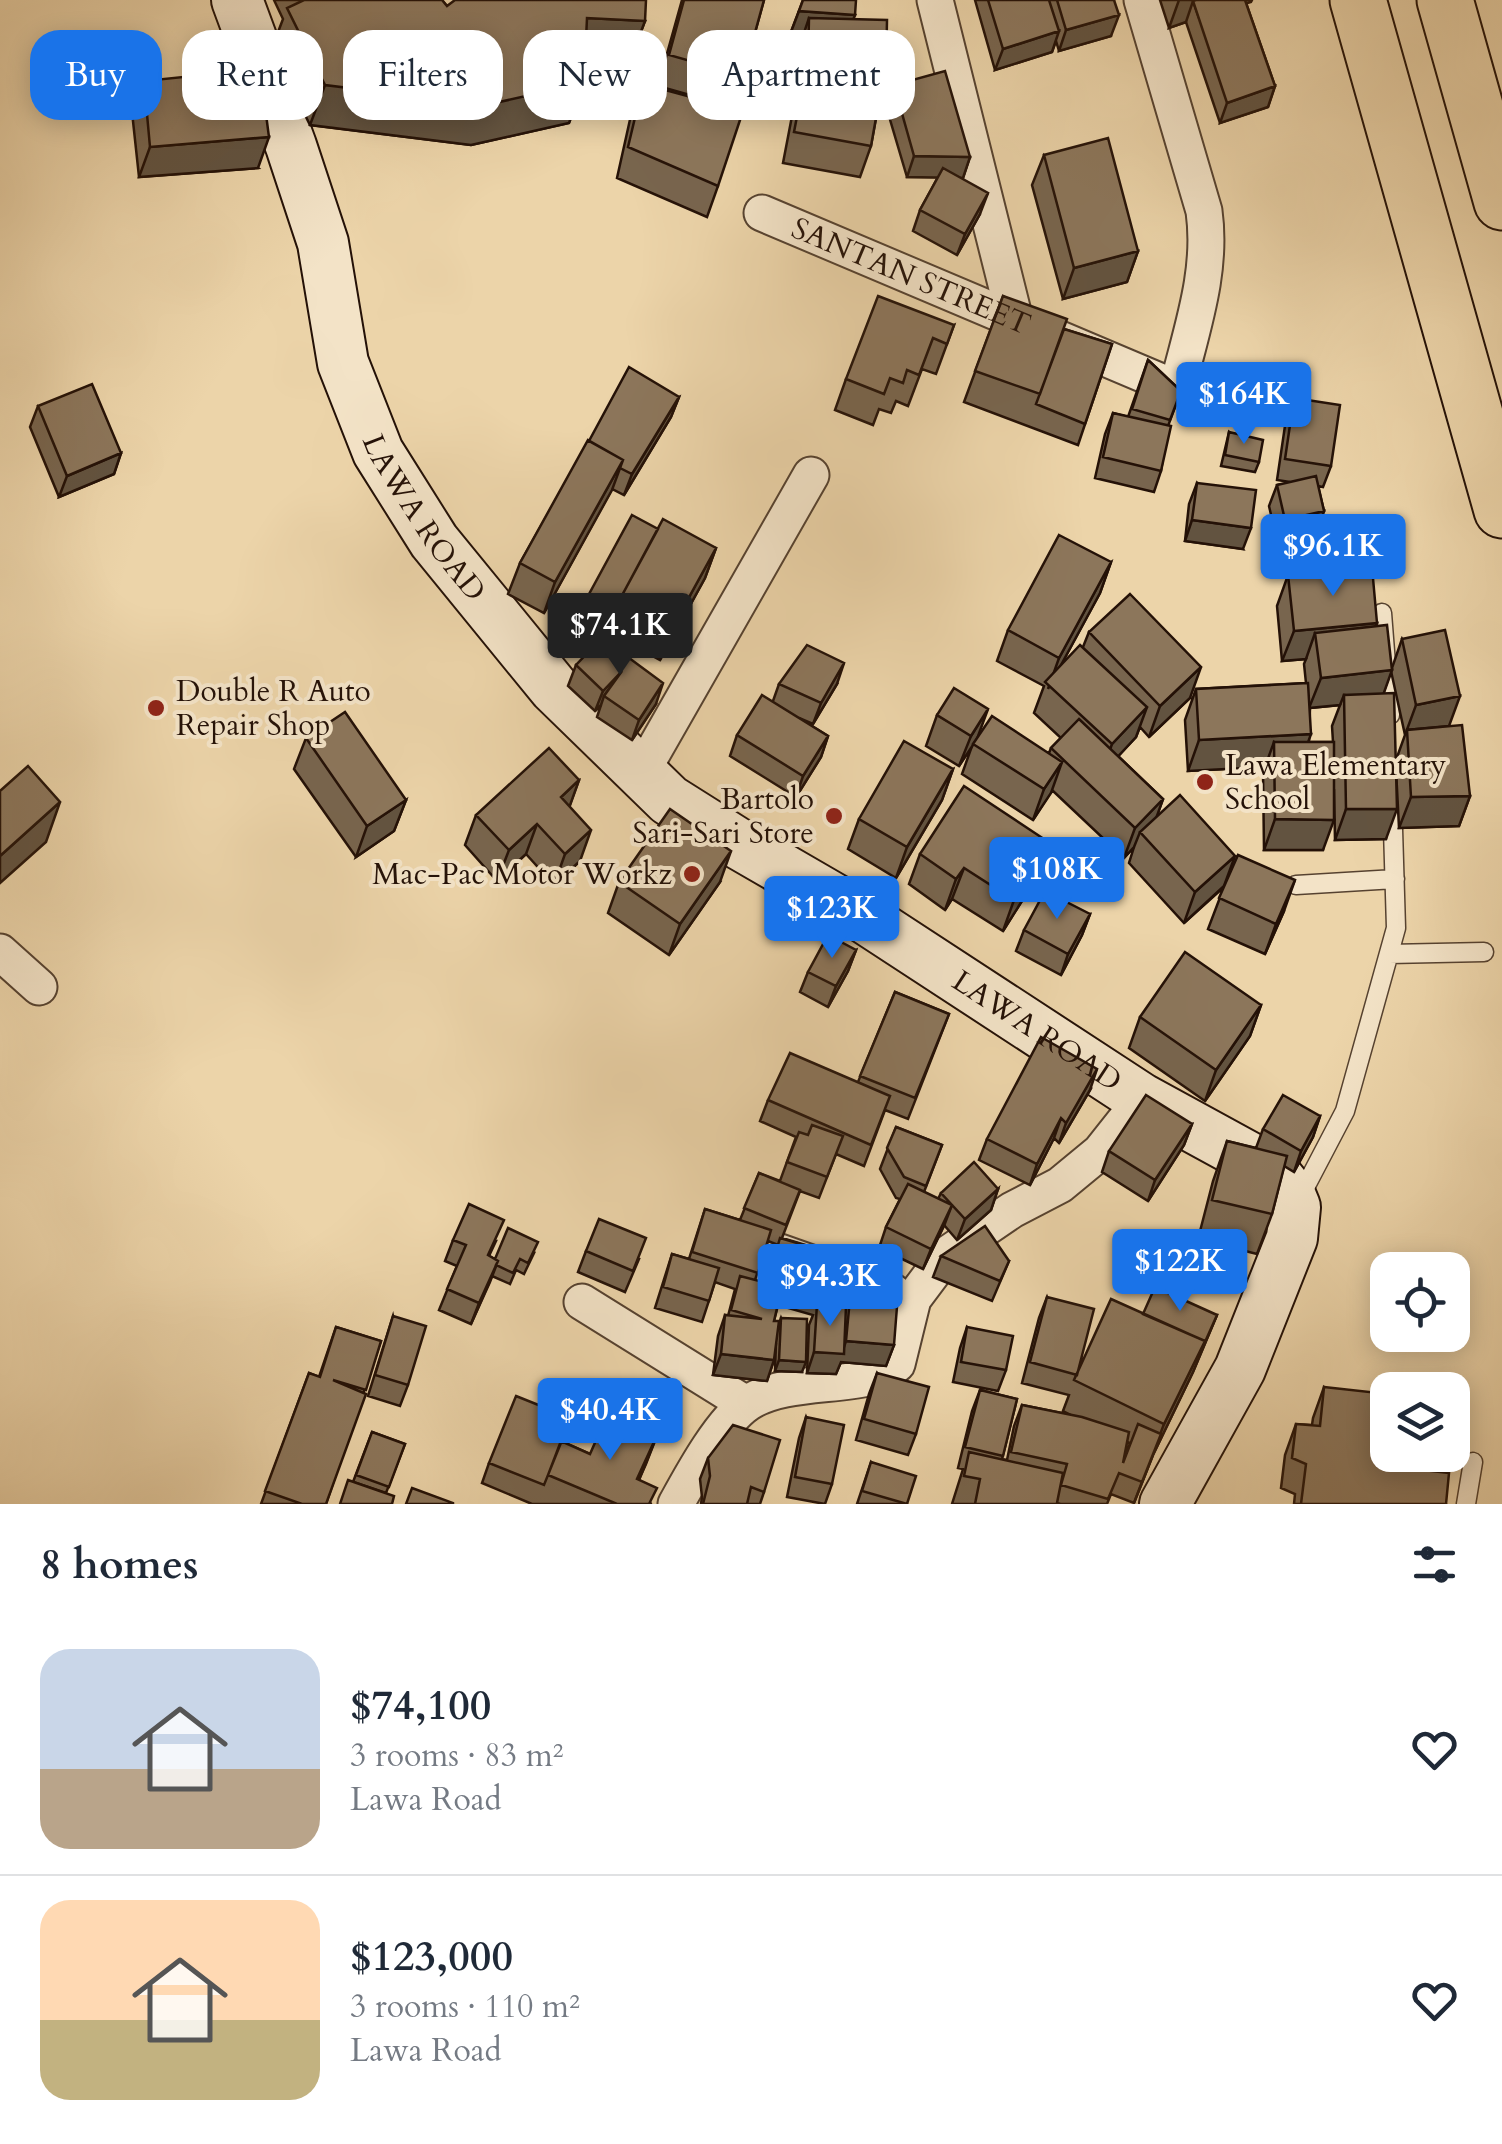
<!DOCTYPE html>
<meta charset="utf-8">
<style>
:root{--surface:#fff;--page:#f2f2f3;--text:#1f2937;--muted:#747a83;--line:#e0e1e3;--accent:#1a73e8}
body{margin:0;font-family:Cardo,serif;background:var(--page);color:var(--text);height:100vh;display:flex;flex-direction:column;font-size:38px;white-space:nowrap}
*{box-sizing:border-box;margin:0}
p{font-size:32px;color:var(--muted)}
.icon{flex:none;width:55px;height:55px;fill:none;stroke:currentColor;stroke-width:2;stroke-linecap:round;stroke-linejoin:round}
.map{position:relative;height:1504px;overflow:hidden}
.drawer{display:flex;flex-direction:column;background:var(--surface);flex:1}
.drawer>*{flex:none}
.top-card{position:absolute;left:30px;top:30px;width:1000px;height:90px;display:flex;gap:20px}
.controls{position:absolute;left:1370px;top:1252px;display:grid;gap:20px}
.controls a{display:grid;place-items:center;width:100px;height:100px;border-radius:20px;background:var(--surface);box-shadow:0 5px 25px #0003;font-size:50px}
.price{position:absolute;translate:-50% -85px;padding:0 22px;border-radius:10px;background:var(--accent);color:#fff;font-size:32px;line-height:65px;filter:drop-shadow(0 2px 5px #0008)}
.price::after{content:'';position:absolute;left:50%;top:60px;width:30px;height:22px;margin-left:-15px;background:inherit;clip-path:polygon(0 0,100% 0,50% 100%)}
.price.selected{background:#222;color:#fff}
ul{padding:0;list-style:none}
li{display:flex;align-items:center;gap:30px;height:250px;padding:0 40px}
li+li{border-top:2px solid var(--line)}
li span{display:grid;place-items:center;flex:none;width:280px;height:200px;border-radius:30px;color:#555}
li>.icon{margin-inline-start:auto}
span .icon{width:120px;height:120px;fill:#fffc;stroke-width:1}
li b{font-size:42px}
h2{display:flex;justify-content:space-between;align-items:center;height:120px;padding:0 40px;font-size:42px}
.tag{padding:0 35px;border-radius:30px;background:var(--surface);box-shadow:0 5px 25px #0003;font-size:35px;line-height:90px}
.tag.selected{background:var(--accent);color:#fff}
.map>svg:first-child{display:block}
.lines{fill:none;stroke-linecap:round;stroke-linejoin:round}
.lane-casing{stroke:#564230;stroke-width:21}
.street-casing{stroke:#564230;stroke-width:39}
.secondary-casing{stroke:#241107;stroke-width:54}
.highway-casing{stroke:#241107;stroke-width:59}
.lane{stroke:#f3e3c7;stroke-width:18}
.street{stroke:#f3e3c7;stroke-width:35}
.secondary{stroke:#f3e3c7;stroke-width:50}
.highway{stroke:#ecd4a9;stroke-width:55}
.wall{fill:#78654e;stroke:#241107;stroke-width:2.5;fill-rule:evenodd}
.shaded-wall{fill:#625340;stroke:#241107;stroke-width:2.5}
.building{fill:#8c765b;stroke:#241107;stroke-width:2.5}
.poi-dot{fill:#8f2418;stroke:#f3e3c7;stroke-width:4}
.labels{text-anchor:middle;stroke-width:8;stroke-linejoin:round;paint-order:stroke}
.street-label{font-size:30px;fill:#241107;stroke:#f3e3c7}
.poi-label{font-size:30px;fill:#241107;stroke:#f3e3c7;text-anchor:start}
</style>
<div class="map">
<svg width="1502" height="1504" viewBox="0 0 1502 1504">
<rect width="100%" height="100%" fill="#ecd4a9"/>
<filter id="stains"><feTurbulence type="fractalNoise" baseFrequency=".002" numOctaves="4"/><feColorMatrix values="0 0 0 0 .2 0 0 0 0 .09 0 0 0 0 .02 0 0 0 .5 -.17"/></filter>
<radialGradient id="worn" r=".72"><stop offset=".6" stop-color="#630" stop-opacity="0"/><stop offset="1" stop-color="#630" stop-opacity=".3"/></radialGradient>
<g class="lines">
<defs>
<path id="lane" d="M1382,613L1390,715
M1296,885L1395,879
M1389,954L1484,952
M1300,1197L1345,1111L1396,928L1392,796
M1466,1504L1473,1462"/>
<g id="street">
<path d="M935,0L1015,320"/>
<path id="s1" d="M762,213L1171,386L1180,377C1194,322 1212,268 1204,211L1142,0"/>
<path d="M641,773L811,475"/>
<path d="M0,952L39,987"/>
<path d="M740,1238L893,1292"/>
<path d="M582,1302L746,1404"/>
<path d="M676,1504C692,1475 721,1421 748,1403C791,1375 869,1392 897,1364L913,1299L946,1255L1012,1210L1060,1185L1100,1152L1142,1099"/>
</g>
<g id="secondary">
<path id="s2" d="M237,0L291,146L323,243L343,363L378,452L434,541L554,688L669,800L734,841L848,907L1142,1099L1272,1170L1288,1190L1295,1207L1292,1238L1240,1369L1165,1504"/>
</g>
<path id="highway" d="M1358,0L1502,510
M1445,0L1502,202"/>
</defs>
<use href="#lane" class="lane-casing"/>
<use href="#street" class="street-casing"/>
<use href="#secondary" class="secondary-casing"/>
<use href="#highway" class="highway-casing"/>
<use href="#lane" class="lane"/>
<use href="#street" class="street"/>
<use href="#secondary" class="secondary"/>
<use href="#highway" class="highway"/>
</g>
<path class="wall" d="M274,0H442L447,6L645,21L630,61L585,59L584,83L569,123L471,145L310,125L272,48L283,19Z
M682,0H764L743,76L732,107L658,86Z
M803,0L855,15L853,19L884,74L871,146L860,177L783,163L797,90L801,78L802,38L804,33L791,32Z
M975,0H1114L1111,36L1059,51L1056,41L1052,52L995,70Z
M1160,0H1252L1246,3L1275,86L1268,107L1220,123L1186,22L1169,28Z
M144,81L258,168L139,177L132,112Z
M643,84L718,186L707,217L617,178L631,115Z
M894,85L970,157L963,178H960L980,214L957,255L913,231L920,210L938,177H907L886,106Z
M1044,155L1138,251L1127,282L1063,299L1032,185Z
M1003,296L1064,329L1112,344L1078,445L964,402Z
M954,325L936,374L922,369L908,406L896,401L891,413L879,409L873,425L835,410L846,379Z
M1148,360L1181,391L1168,426L1161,471L1154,492L1095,478L1105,434L1113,413L1128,417Z
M679,397L671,417L624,495L612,489L544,613L508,594L520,563L589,441Z
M1294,398L1331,466L1323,487L1318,486L1324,511L1316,532L1277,541L1269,506L1277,485L1290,482L1277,480L1286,419Z
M38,406L121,453L114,474L59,497L30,427Z
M1229,432L1259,462L1255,472L1221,466Z
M1197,483L1243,549L1185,541L1189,504Z
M658,529L716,548L705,578L660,660L581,617L588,596Z
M1111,562L1100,593L1061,665L1083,647L1089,632L1190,698L1149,737L1140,727L1136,737L1118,756L1163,799L1156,818L1225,884L1284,911L1265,954L1208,929L1224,887L1184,923L1129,863L1134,847L1124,858L1052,790L1033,820L962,774L972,746L959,766L926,746L937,715L977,738L1049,753L1051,748L1061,738L1034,713L1044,686L997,661L1008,630Z
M1288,575L1377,623L1375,627L1392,668L1402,639L1448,726L1470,796L1459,826L1399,828L1396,769L1386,839L1335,840L1334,789L1323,850H1264L1263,772L1265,767L1188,771L1185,720L1196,689L1306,683L1304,664L1306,659L1282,661L1277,606ZM1391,671L1405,735L1396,760L1383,694ZM1340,705L1332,726L1333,742H1309L1310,708Z
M576,665L656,704L632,740L597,717L601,705L595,711L568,686Z
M779,684H837L813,724L799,718L828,736L821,757L796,797L730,756L737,735L773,701Z
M306,738L406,800L394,831L356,857L294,769Z
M953,769L942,800L896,878L848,849L859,819Z
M579,780L569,807L580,861L554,885L526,854L497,881L465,845L476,815Z
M1050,843L1039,874L1003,931L952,899L945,910L909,884L920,854Z
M619,882H720L669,955L608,913Z
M1090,914L1082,935L1061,975L1016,951L1024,930Z
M856,950L848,971L828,1007L800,992L808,972Z
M895,992L949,1014L908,1119L885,1110L864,1166L836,1154L819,1198L800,1191L782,1238L849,1258L835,1305L844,1306V1297L852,1277L894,1345L886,1366L841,1362L836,1374L807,1373L809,1325L813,1315L778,1305L774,1321L779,1324L781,1318L802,1372L775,1371L776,1343L774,1360L767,1381L713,1375L718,1336L725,1315L728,1316L735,1289L715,1282L702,1322L655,1308L672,1254L689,1259L705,1209L740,1220L759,1173L780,1181L796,1137L760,1121L768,1100L858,1082ZM768,1241L778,1245L765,1283L755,1280Z
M1261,1005L1250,1036L1205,1101L1129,1048L1140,1017Z
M1090,1090L1059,1143L1054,1138L1030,1185L979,1160L987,1139Z
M1320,1116L1313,1137L1294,1172L1284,1166L1272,1214L1257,1254L1198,1239L1213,1181L1227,1141L1256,1148L1263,1129Z
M1192,1124L1184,1145L1148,1201L1102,1172L1109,1151Z
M896,1127L942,1145L924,1192L938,1199L941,1193L998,1189L991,1210L957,1240L944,1225L923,1269L879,1248L886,1227L900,1199L896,1198L880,1169Z
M453,1240L496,1241L489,1256L495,1259L534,1253L524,1274L516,1270L510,1284L492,1276L471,1324L439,1310L457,1266L445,1261Z
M586,1251L639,1259L625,1292L578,1272Z
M941,1256L1009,1261L992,1301L933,1277Z
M1047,1297L1076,1376L1143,1314L1217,1315L1193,1372L1153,1455L1134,1503L1111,1494L1107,1504H952L963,1469L958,1468L972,1411L980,1390L1017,1399L1002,1459L1007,1460L1014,1426L1022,1405L1071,1415L1063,1411L1069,1395L1022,1383L1039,1318ZM1127,1442L1130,1443L1123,1463Z
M393,1316L408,1385L400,1406L368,1396Z
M336,1327L381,1341L326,1504H261L309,1373L319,1377Z
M967,1327L1006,1370L998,1391L953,1382L960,1348Z
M877,1373L916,1434L908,1455L856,1440L869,1394Z
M1324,1387L1388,1455L1422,1470L1446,1504H1294L1295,1494L1281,1488L1285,1455L1296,1424L1312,1425L1313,1418Z
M806,1417L832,1484L825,1504L787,1497L799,1438Z
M372,1432L405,1444L386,1493L353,1482Z
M658,1433L639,1480L651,1504H532L482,1483L489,1463L563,1442L590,1454Z
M708,1458L764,1492L760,1504H701L702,1497L700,1479Z
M871,1462L907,1504H857Z"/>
<path class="shaded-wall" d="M1179,0H1252L1251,2L1199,18L1193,1L1186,22L1169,28Z
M799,11L855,15L847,36L809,18L804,33L791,32Z
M1119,15L1111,36L1059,51L1066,30Z
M587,18L645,21L630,61L572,58Z
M1059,31L1052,52L995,70L1003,49Z
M584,83L569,123L471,145L310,125L325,85Z
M1275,86L1268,107L1220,123L1227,103Z
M269,137L258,168L139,177L150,147Z
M914,156L970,157L963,178L907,177Z
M988,193L980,214L957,255L965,234Z
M1138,251L1127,282L1063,299L1074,268Z
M679,397L671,417L624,495L632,474Z
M121,453L114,474L59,497L67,476Z
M623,460L612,490L544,613L555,582Z
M1324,511L1316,532L1277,541L1285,520Z
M1192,520L1251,528L1243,549L1185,541Z
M716,548L705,578L660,660L671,630Z
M1111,562L1100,593L1048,689L1059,658Z
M1377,623L1366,653L1315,633L1306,659L1282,661L1294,631Z
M844,663L837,684L813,724L821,703Z
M1201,667L1190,698L1149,737L1160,706Z
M1392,670L1381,701L1344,695L1340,705L1309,708L1321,678Z
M622,671L604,696L601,705L595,711L603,691Z
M663,683L656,704L632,740L639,720Z
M1460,696L1449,726L1407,730L1405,735L1416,705Z
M1147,707L1136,737L1101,775L1112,744Z
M988,709L977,739L959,766L971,736Z
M1311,734L1300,765L1274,742L1265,767L1188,771L1199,740Z
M828,736L821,757L796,797L803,776Z
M1062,762L1051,793L1033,820L1044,789Z
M953,769L942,800L896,878L907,847Z
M579,780L568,811L561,797Z
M1470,796L1459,826L1399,828L1411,797Z
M1163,799L1152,830L1140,832L1134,847L1124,858L1135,828Z
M406,800L394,831L356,857L367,826Z
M60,802L46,842L0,883V856Z
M1346,809H1397L1386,839L1335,840Z
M1275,819L1334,820L1323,850H1264Z
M537,824L526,854L497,881L509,850Z
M591,830L580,861L554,885L565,854Z
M1050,843L1039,874L1003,931L1014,900Z
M731,851L720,882L669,955L680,924Z
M1235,856L1224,886L1184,923L1195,892Z
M964,868L952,899L945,910L956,879Z
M1295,880L1284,911L1265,954L1276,924Z
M1090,914L1082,935L1061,975L1068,954Z
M856,950L848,971L828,1007L836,986Z
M1261,1005L1250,1036L1205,1101L1216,1070Z
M1097,1069L1090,1090L1059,1143L1066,1123Z
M1320,1116L1313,1137L1294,1172L1301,1151Z
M1061,1118L1054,1138L1030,1185L1037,1164Z
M1192,1124L1184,1145L1148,1201L1155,1180Z
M998,1189L991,1210L957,1240L965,1219Z
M952,1205L944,1226L923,1269L931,1249Z
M498,1261L490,1282L471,1324L479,1303Z
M1217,1315L1193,1372L1153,1455L1134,1503L1164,1424Z
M846,1341L894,1345L886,1366L841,1362L836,1374L807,1373L814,1352L842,1353Z
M721,1354L774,1360L767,1381L713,1375Z
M779,1360L806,1362L802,1372L775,1371Z
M658,1433L646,1464L628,1504L637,1479Z"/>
<path class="building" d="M304,0H442L447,6L455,0H646L645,21L587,18L584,83L486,105L325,85L287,8Z
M684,0H764L743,76L669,55Z
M803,0H856L855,15L799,11Z
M988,0H1049L1059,31L1003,49Z
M1057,0H1114L1119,15L1066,30Z
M1196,0H1245L1275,86L1227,103L1193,1Z
M809,18L887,20L886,70L864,69L808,59Z
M808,59L884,73L871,146L794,132Z
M260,69L269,137L150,147L144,81Z
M945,71L970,157L914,156L894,85Z
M643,84L743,111L718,186L628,147Z
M1108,138L1138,251L1074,268L1044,155Z
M943,168L988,193L965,234L920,210Z
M878,296L954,325L947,344L933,338L919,375L907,370L903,383L890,378L884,394L846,379Z
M1003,296L1067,319L1040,394L975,371Z
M1064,329L1112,344L1085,424L1036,404Z
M1148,360L1181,391L1170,420L1132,409Z
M629,367L679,397L632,474L620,468L623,460L589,441Z
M92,384L121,453L67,476L38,406Z
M1294,398L1340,405L1331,466L1285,459Z
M1113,413L1171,426L1161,471L1103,457Z
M1229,432L1263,440L1259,462L1225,455Z
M588,440L623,460L555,582L520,563Z
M1316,476L1324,511L1285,520L1277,485Z
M1197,483L1256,490L1251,528L1192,520Z
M632,515L658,529L619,601L616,611L588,596Z
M663,519L716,548L671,630L619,601Z
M1059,535L1111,562L1059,658L1008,630Z
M1372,567L1377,623L1294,631L1288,575Z
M1130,594L1201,667L1160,706L1089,632Z
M1387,625L1392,670L1321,678L1315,633Z
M1445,630L1460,696L1416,705L1402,639Z
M602,638L663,683L639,720L604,696L622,671L603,691L576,665Z
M807,645L844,663L821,703L779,684Z
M1080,645L1147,707L1112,744L1045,682Z
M1308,683L1311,734L1199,740L1196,689Z
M954,688L988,709L971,736L937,715Z
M1394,693L1397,809H1346L1344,695Z
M762,695L828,736L803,776L737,735Z
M345,712L406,800L367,826L306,738Z
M992,716L1062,762L1044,789L973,744Z
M1079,719L1163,799L1135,828L1051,748Z
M1462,725L1470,796L1411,797L1407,730Z
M904,741L953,769L907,847L859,819Z
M1274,742H1334V820L1275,819Z
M549,748L579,780L561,797L591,830L565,854L537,824L509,850L476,815Z
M28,766L60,802L0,856V791Z
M964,786L1050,843L1014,900L964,868L956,879L920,854Z
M1180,795L1235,856L1195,892L1140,832Z
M670,809L731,851L680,924L619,882Z
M1238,855L1295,880L1276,924L1219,898Z
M1045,891L1090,914L1068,954L1024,930Z
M828,935L856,950L836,986L808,972Z
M1185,952L1261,1005L1216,1070L1140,1017Z
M895,992L949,1014L915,1098L860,1076Z
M1041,1037L1097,1069L1066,1123L1061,1118L1037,1164L987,1139Z
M790,1053L890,1096L871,1145L768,1100Z
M1146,1095L1192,1124L1155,1180L1109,1151Z
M1283,1095L1320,1116L1301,1151L1263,1129Z
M812,1125L843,1136L827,1177L787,1162L799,1132L808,1135Z
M896,1127L942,1145L926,1186L904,1177L887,1148Z
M1227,1141L1287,1156L1272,1214L1212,1200Z
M974,1162L998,1189L965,1219L941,1193Z
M759,1173L800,1190L786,1225L744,1208Z
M908,1184L952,1205L931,1249L886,1227Z
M469,1204L504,1220L488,1255L498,1261L479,1303L447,1289L466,1245L453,1240Z
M705,1209L771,1230L758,1273L692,1252Z
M599,1219L646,1238L633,1271L586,1251Z
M985,1226L1009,1261L1000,1281L941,1256Z
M508,1228L538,1242L528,1263L520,1259L513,1273L496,1265L498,1261L495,1259Z
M780,1238L849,1258L837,1300L768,1279Z
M672,1254L719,1268L709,1301L663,1287Z
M740,1276L782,1287L774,1321H779L774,1360L721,1354L725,1315L762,1319L731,1310Z
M852,1277L899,1281L894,1345L846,1341Z
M1155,1287L1217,1315L1201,1351L1205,1341L1143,1314Z
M1047,1297L1094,1309L1077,1375L1030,1362Z
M1111,1299L1205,1341L1164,1424L1074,1380Z
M817,1304L846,1306L844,1354L814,1352Z
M393,1316L426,1326L408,1385L375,1375Z
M781,1318L807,1319L806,1362L779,1360Z
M336,1327L381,1341L366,1390L333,1380L366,1394L326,1504H302L265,1491L309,1373L320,1377Z
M967,1327L1013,1336L1006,1370L961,1362Z
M877,1373L929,1387L916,1434L864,1419Z
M1324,1387L1388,1394V1455H1424L1422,1470L1449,1473L1446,1504H1301L1306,1464L1292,1458L1296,1424L1320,1426Z
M980,1390L1017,1399L1003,1456L965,1447Z
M516,1396L571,1418L544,1485L489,1463Z
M1022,1405L1082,1417L1129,1432L1123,1463L1138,1424L1161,1434L1142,1482L1119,1473L1108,1499L1061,1485L1067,1464L1011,1452Z
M609,1411L658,1433L637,1479L657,1488L649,1504H617L548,1475L561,1441L590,1454Z
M806,1417L844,1425L832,1484L795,1477Z
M733,1425L780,1440L764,1492L751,1487L747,1504H703L710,1476L708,1458Z
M372,1432L405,1444L389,1487L356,1475Z
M969,1452L1063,1473L1057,1503L1060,1504H975L980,1479L964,1476Z
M871,1462L916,1476L907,1504L862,1491Z
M348,1480L394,1496L392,1504H340Z
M412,1488L453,1503V1504H406Z"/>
<g class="poi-dot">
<circle cx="156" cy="708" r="10"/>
<circle cx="1205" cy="782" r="10"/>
<circle cx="834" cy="816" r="10"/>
<circle cx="692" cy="874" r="10"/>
</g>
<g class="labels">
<g class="street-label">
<text dy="10" stroke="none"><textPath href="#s1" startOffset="162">SANTAN STREET</textPath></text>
<text dy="10" stroke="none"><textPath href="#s2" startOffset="555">LAWA ROAD</textPath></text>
<text dy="10" stroke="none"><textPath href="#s2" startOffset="1365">LAWA ROAD</textPath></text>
</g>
<g class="poi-label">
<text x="176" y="701">Double R Auto<tspan x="176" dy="34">Repair Shop</tspan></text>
<text x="1225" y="775">Lawa Elementary<tspan x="1225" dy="34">School</tspan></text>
<text x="814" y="809" text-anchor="end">Bartolo<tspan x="814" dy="34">Sari-Sari Store</tspan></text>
<text x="672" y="884" text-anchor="end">Mac-Pac Motor Workz</text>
</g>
</g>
<rect width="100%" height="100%" filter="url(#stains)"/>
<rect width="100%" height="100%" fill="url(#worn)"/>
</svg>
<div class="controls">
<a><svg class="icon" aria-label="locate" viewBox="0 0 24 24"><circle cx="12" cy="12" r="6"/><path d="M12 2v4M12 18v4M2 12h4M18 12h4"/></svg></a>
<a><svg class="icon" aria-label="layers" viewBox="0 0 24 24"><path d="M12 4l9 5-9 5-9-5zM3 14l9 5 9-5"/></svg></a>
</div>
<b class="price" style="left:1244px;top:447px">$164K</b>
<b class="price" style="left:1333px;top:599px">$96.1K</b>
<b class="price selected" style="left:620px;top:678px">$74.1K</b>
<b class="price" style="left:1057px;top:922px">$108K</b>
<b class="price" style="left:832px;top:961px">$123K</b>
<b class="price" style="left:1180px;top:1314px">$122K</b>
<b class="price" style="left:830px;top:1329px">$94.3K</b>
<b class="price" style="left:610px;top:1463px">$40.4K</b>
<div class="top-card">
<a class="tag selected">Buy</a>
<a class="tag">Rent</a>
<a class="tag">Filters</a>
<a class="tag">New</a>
<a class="tag">Apartment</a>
</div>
</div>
<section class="drawer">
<h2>8 homes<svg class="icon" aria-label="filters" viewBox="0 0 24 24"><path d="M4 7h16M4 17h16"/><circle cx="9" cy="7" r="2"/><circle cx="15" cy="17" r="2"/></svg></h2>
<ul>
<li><span style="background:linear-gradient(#c9d6e8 60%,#b9a48a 0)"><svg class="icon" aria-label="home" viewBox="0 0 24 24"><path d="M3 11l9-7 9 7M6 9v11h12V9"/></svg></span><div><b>$74,100</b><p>3 rooms · 83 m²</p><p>Lawa Road</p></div><svg class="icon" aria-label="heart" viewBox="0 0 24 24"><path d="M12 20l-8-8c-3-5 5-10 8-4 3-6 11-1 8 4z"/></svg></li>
<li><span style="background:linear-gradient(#ffd9b3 60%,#c2b280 0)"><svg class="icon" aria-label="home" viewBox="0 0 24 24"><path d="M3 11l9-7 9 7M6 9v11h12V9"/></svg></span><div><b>$123,000</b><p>3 rooms · 110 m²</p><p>Lawa Road</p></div><svg class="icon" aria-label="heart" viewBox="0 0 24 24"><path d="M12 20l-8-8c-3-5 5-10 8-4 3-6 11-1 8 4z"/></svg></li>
</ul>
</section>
